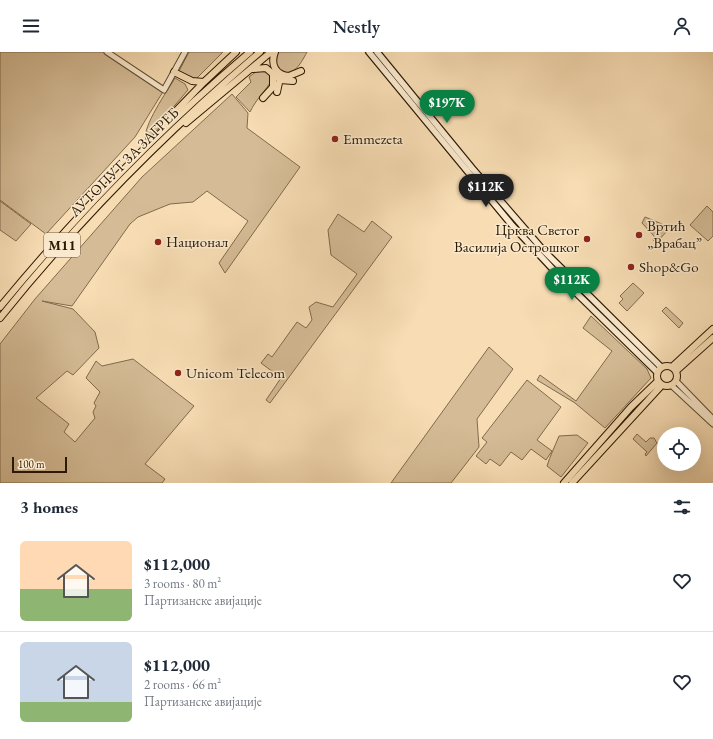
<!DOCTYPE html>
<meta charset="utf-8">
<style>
:root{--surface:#fff;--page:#f2f2f3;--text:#1f2937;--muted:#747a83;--line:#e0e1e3;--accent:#0b8043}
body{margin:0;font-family:"EB Garamond",serif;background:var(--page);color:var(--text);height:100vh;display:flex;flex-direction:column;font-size:15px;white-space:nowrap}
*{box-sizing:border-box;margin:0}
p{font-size:13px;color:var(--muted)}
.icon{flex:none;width:22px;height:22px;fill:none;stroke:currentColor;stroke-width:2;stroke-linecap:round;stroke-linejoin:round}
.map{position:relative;height:431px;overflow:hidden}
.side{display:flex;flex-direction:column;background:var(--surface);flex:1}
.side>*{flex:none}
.buttons{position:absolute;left:657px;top:375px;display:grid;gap:8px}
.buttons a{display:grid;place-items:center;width:44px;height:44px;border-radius:50%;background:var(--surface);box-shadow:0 4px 16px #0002;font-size:20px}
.scale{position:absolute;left:12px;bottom:10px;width:55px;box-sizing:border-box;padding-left:4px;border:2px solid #2c1a03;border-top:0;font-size:11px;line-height:14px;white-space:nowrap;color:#2c1a03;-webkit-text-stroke:3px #fae9ce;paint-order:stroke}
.price{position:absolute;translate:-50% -34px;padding:0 9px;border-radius:14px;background:var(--accent);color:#fff;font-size:13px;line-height:26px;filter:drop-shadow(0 1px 2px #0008)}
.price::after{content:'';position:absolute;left:50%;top:24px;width:12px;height:9px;margin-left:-6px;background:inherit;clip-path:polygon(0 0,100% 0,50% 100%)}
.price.on{background:#222;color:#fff}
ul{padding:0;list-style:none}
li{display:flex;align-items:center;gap:12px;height:100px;padding:0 20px}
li+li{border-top:1px solid var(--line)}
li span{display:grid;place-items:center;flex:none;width:112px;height:80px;border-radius:6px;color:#555}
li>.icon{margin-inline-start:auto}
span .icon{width:48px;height:48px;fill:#fffc;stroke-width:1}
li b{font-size:17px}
h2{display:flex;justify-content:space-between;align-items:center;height:48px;padding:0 20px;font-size:17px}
header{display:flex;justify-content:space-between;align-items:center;height:52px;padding:0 20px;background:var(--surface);font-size:18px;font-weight:600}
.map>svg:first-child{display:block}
.green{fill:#d5bc96;stroke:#806b4c}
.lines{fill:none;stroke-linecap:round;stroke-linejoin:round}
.tertiary-casing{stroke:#5f4b2f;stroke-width:7}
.secondary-casing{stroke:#2c1a03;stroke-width:8}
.primary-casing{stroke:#2c1a03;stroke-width:8}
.trunk-casing{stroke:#2c1a03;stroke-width:8}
.tertiary{stroke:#fae9ce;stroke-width:5}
.secondary{stroke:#fae9ce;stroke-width:5.5}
.primary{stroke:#f8ddb4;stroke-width:6}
.trunk{stroke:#f8ddb4;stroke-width:6}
.poi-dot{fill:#8f2418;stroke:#fae9ce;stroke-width:1.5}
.labels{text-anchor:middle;stroke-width:3;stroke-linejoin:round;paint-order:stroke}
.shield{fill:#fae9ce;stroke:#6a5840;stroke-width:1}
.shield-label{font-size:14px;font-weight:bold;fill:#2c1a03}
.poi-label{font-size:15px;fill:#2c1a03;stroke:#fae9ce;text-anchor:start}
.street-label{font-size:15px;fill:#2c1a03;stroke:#fae9ce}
</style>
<header><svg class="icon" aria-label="menu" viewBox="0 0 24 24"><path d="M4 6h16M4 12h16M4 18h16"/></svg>Nestly<svg class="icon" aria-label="person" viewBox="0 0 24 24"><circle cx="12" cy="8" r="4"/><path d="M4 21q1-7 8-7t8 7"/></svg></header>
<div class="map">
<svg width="713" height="431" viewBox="0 0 713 431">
<rect width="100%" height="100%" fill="#f8ddb4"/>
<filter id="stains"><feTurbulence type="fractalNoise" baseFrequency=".005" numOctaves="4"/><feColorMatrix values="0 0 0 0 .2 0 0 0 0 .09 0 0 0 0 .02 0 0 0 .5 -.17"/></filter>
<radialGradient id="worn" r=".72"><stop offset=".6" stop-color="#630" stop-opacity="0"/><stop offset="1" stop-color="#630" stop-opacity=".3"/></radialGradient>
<path class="green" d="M0,0H107L164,38L135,85L46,182L0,148Z
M189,0H223L196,27L179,19Z
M278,0H307C300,13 292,28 277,17L275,5Z
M257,19L266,20L271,23L272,27C266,39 256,47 250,60L236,45L251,30L249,25Z
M175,26L185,32L188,38L163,67L160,75L146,88C141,76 168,38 175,26Z
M232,42L248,61L247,76L300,115L225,221L219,211L248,169L207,139L193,150L170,152L138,165L130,172L72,254L42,249L73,257L95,280L99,296L73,323L67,319L36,346L69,372L64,380L75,390L95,366L93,360L96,354L94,351L100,340L86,326L96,309L102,314L133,307L194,354L145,412L165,427L162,431H0V292L35,247L142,125Z
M0,149L31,172L16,189L0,178Z
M707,154L713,160V184L708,189L690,173Z
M338,162L364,180L372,169L392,185L270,351L266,348L281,326L261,311L268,302L272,305L297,270L306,276L312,268L309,255L316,250L333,255L357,222L331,203L328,178Z
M645,165L662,172L668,178L656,191L653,188L654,184L642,171Z
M633,231L644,241L627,259L619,251L623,247L620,244Z
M666,255L683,271L679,276L662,259Z
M591,264L647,317L651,326L605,376L575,351L537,328L540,323L576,349L612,299L583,276Z
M489,295L513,317L477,367L479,395L451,431H391Z
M527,328L561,355L537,388L552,399L546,408L531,397L522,408L511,400L500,414L490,407L486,412L476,404L487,390L482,386Z
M637,382L646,390L650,386H654L657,391L646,404L645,402L647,400L633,387Z
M577,383L588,391L561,425L547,414C550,404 555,394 559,384Z"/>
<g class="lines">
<defs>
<path id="tertiary" d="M107,0L164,38L185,0
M676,329L713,367
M671,333L713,372"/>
<path id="secondary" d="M369,0L511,172L561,226L657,320
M377,0L472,116L544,199L661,315"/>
<path id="primary" d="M657 324a10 10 0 1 1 20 0a10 10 0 1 1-20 0Z
M672,315L713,277
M676,319L713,286
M564,431L631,355L658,329
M572,431L662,333"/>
<path id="trunk" d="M275,0C270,13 276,23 289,24L301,19
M253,17L266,16L280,28L293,29
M174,20L192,29L204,30
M277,40L280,26
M263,46L273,35V23
M186,71L271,0
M163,76L169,66L204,30L236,0
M0,255C76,163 159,77 250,0
M0,266C78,169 165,81 260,0"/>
</defs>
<use href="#tertiary" class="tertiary-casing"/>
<use href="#secondary" class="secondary-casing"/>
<use href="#primary" class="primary-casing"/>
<use href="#trunk" class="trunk-casing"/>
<use href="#tertiary" class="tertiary"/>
<use href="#secondary" class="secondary"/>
<use href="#primary" class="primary"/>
<use href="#trunk" class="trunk"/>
</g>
<g class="poi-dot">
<circle cx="335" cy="87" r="4"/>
<circle cx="639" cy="183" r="4"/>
<circle cx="587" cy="187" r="4"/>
<circle cx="158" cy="190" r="4"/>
<circle cx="631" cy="215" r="4"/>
<circle cx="178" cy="321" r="4"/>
</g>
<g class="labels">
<rect class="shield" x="44" y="181" width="36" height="24" rx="3"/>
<g class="shield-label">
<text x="62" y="198">M11</text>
</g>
<g class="poi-label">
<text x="343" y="92">Emmezeta</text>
<text x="647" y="179">Вртић<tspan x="647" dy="17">„Врабац”</tspan></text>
<text x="579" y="183" text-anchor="end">Црква Светог<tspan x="579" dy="17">Василија Острошког</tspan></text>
<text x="166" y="195">Национал</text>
<text x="639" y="220">Shop&amp;Go</text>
<text x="186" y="326">Unicom Telecom</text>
</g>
<g class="street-label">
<text transform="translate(124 110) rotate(-45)" y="5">АУТОПУТ ЗА ЗАГРЕБ</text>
</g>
</g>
<rect width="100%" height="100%" filter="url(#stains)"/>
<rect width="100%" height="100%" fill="url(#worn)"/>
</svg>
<div class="buttons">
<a><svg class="icon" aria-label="locate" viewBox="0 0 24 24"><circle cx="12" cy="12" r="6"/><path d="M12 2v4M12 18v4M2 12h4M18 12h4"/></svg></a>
</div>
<div class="scale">100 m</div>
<b class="price" style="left:447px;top:72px">$197K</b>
<b class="price on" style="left:486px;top:156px">$112K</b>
<b class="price" style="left:572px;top:249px">$112K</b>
</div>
<section class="side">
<h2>3 homes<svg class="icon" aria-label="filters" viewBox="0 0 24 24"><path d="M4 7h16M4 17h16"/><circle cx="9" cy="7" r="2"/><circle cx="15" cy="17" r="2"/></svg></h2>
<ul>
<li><span style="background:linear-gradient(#ffd9b3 60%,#8fb573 0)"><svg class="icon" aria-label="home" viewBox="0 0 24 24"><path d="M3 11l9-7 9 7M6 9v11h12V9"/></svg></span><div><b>$112,000</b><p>3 rooms · 80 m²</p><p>Партизанске авијације</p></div><svg class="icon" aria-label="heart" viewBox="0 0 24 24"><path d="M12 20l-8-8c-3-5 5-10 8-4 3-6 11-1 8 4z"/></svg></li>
<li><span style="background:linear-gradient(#c9d6e8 75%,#8fb573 0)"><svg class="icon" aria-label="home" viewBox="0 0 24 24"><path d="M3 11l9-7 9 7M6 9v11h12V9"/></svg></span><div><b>$112,000</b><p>2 rooms · 66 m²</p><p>Партизанске авијације</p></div><svg class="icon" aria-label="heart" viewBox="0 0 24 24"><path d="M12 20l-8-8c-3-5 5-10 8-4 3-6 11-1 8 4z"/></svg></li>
</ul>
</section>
